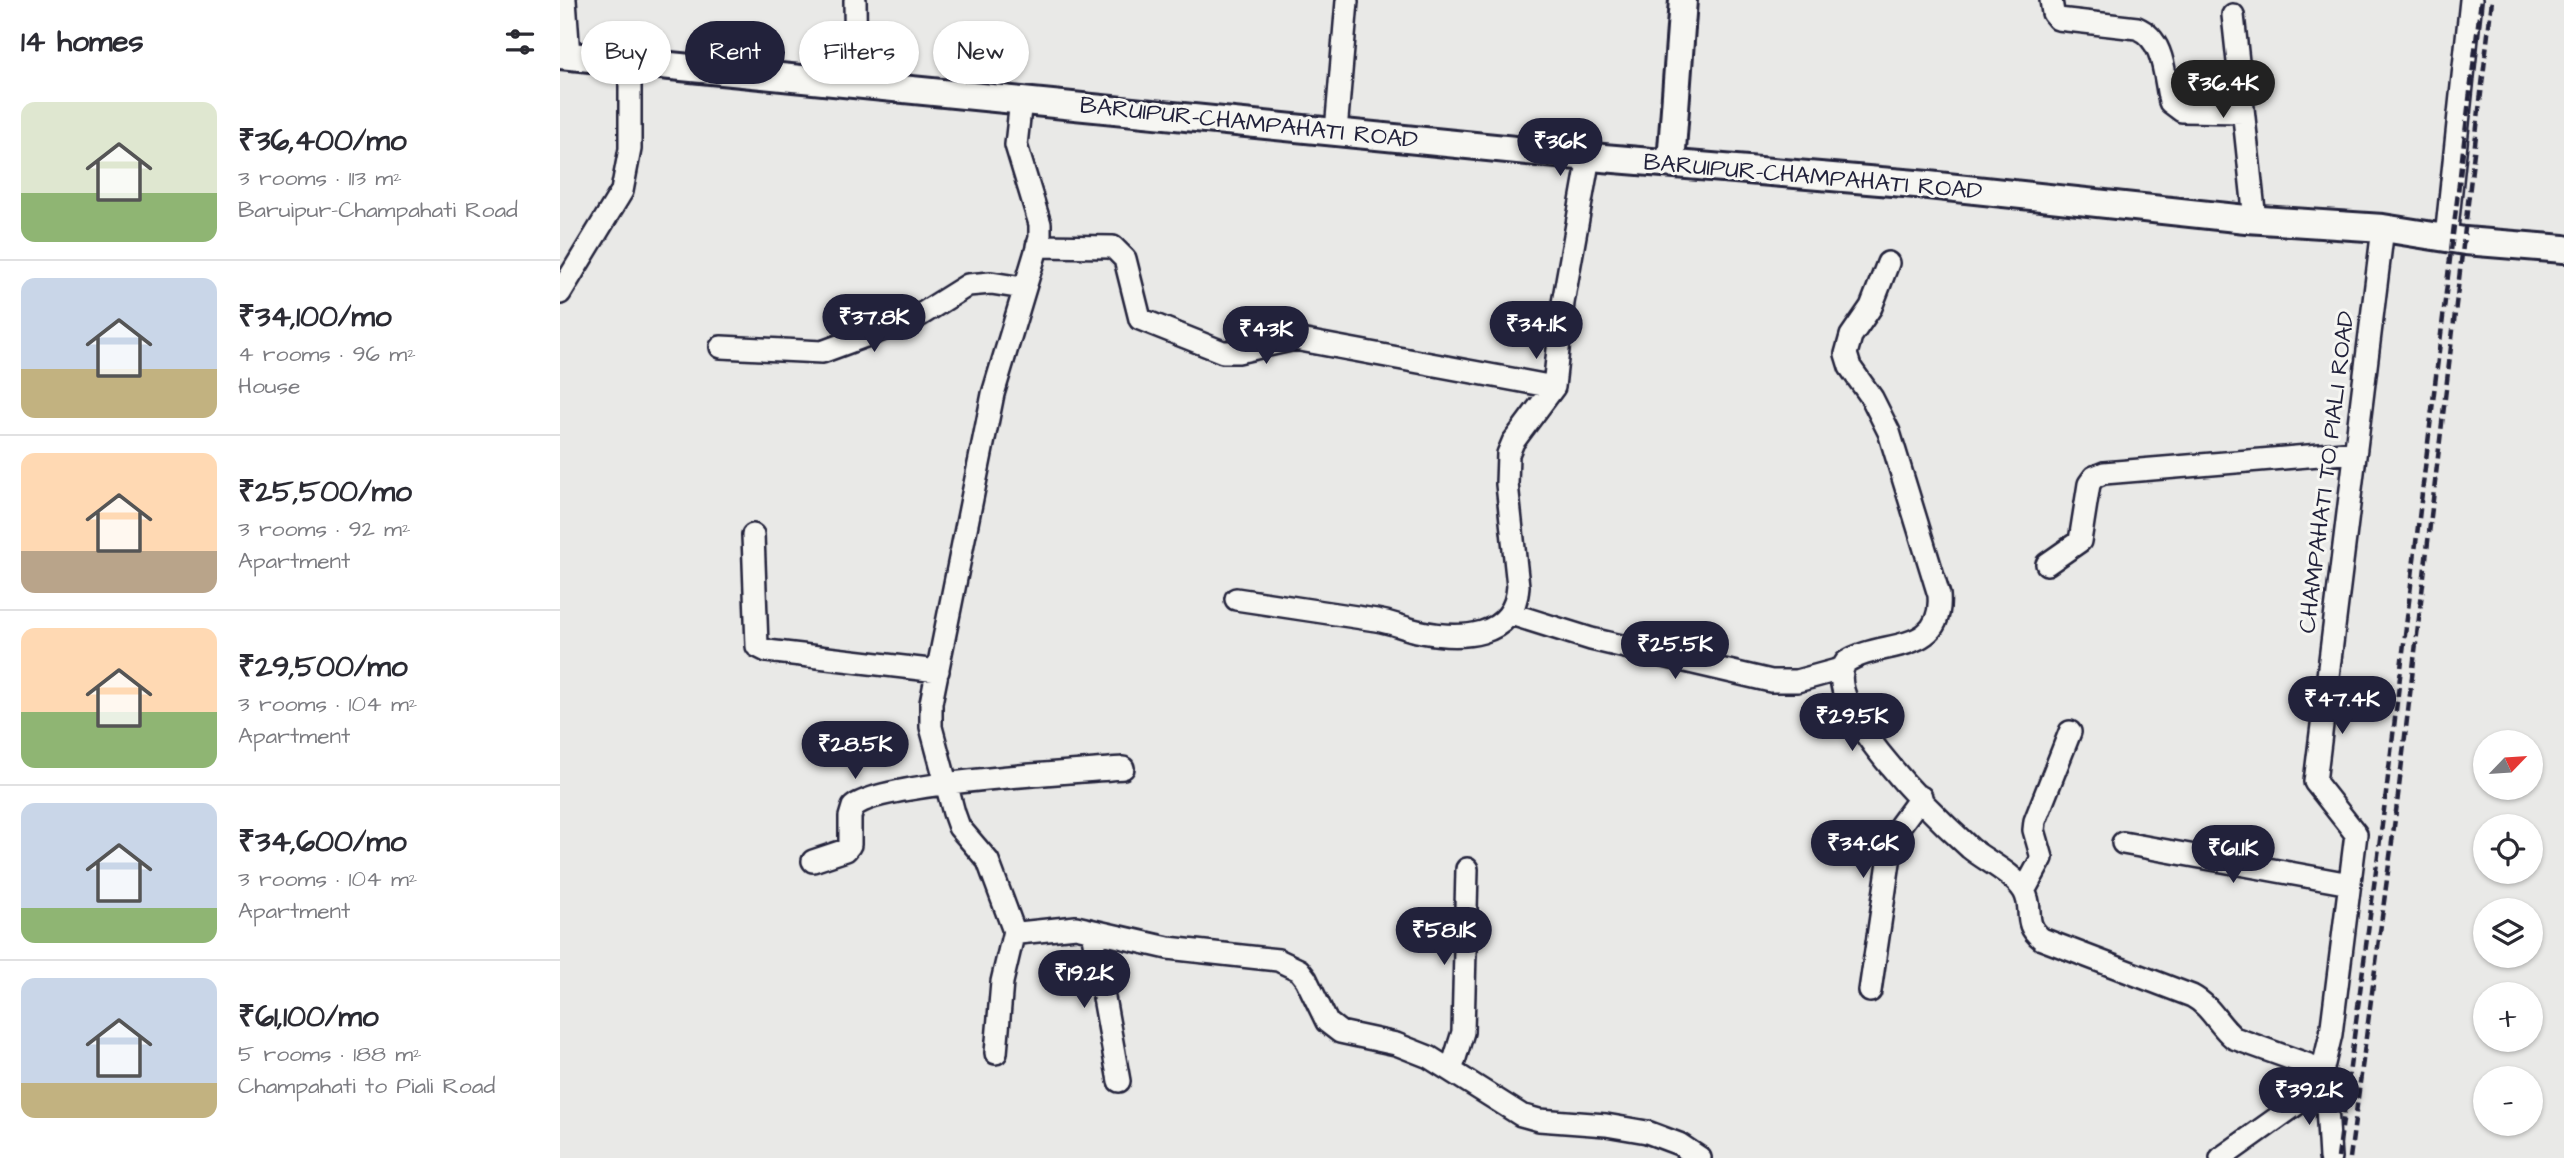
<!DOCTYPE html>
<meta charset="utf-8">
<style>
:root{--surface:#fff;--page:#f2f2f3;--text:#2b2b33;--muted:#7c7c81;--line:#e1e1e2;--accent:#22223b}
body{margin:0;font-family:"Architects Daughter",sans-serif;background:var(--page);color:var(--text);height:100vh;display:flex;flex-direction:column;font-size:26px;white-space:nowrap}
*{box-sizing:border-box;margin:0}
p{font-size:23px;color:var(--muted)}
.icon{flex:none;width:38px;height:38px;fill:none;stroke:currentColor;stroke-width:2;stroke-linecap:round;stroke-linejoin:round}
.map{position:relative;flex:1;overflow:hidden}
.sheet{display:flex;flex-direction:column;background:var(--surface);width:560px}
.sheet>*{flex:none}
.hud{position:absolute;left:21px;top:21px;width:665px;height:63px;display:flex;gap:14px}
.needle{width:46px;rotate:65deg}
.tools{position:absolute;left:1913px;top:730px;display:grid;gap:14px}
.tools a{display:grid;place-items:center;width:70px;height:70px;border-radius:50%;background:var(--surface);box-shadow:0 2px 5px #0004;font-size:35px}
.price{position:absolute;translate:-50% -60px;padding:0 16px;border-radius:24px;background:var(--accent);color:#fff;font-size:23px;line-height:46px;filter:drop-shadow(0 2px 4px #0008)}
.price::after{content:'';position:absolute;left:50%;top:42px;width:21px;height:16px;margin-left:-10px;background:inherit;clip-path:polygon(0 0,100% 0,50% 100%)}
.price.on{background:#222;color:#fff}
ul{padding:0;list-style:none}
li{display:flex;align-items:center;gap:21px;height:175px;padding:0 21px}
li+li{border-top:2px solid var(--line)}
li span{display:grid;place-items:center;flex:none;width:196px;height:140px;border-radius:14px;color:#555}
li>.icon{margin-inline-start:auto}
span .icon{width:84px;height:84px;fill:#fffc;stroke-width:1}
li b{font-size:30px}
h2{display:flex;justify-content:space-between;align-items:center;height:84px;padding:0 21px;font-size:30px}
.tag{padding:0 24px;border-radius:32px;background:var(--surface);box-shadow:0 2px 5px #0004;font-size:24px;line-height:63px}
.tag.on{background:var(--accent);color:#fff}
main{display:flex;flex:1;min-height:0}
.map>svg:first-child{display:block}
.lines{fill:none;stroke-linecap:round;stroke-linejoin:round}
.minor-casing{stroke:#22223b;stroke-width:26}
.major-casing{stroke:#22223b;stroke-width:32}
.minor{stroke:#f6f6f2;stroke-width:21}
.major{stroke:#f6f6f2;stroke-width:26}
.rail{stroke:#22223b;stroke-width:4.5;stroke-dasharray:10 5;stroke-linecap:butt}
.labels{text-anchor:middle;stroke-width:6;stroke-linejoin:round;paint-order:stroke}
.street-label{font-size:24px;fill:#22223b;stroke:#f6f6f2}
</style>
<main>
<section class="sheet">
<h2>14 homes<svg class="icon" aria-label="filters" viewBox="0 0 24 24"><path d="M4 7h16M4 17h16"/><circle cx="9" cy="7" r="2"/><circle cx="15" cy="17" r="2"/></svg></h2>
<ul>
<li><span style="background:linear-gradient(#dfe7d0 65%,#8fb573 0)"><svg class="icon" aria-label="home" viewBox="0 0 24 24"><path d="M3 11l9-7 9 7M6 9v11h12V9"/></svg></span><div><b>₹36,400/mo</b><p>3 rooms · 113 m²</p><p>Baruipur-Champahati Road</p></div></li>
<li><span style="background:linear-gradient(#c9d6e8 65%,#c2b280 0)"><svg class="icon" aria-label="home" viewBox="0 0 24 24"><path d="M3 11l9-7 9 7M6 9v11h12V9"/></svg></span><div><b>₹34,100/mo</b><p>4 rooms · 96 m²</p><p>House</p></div></li>
<li><span style="background:linear-gradient(#ffd9b3 70%,#b9a48a 0)"><svg class="icon" aria-label="home" viewBox="0 0 24 24"><path d="M3 11l9-7 9 7M6 9v11h12V9"/></svg></span><div><b>₹25,500/mo</b><p>3 rooms · 92 m²</p><p>Apartment</p></div></li>
<li><span style="background:linear-gradient(#ffd9b3 60%,#8fb573 0)"><svg class="icon" aria-label="home" viewBox="0 0 24 24"><path d="M3 11l9-7 9 7M6 9v11h12V9"/></svg></span><div><b>₹29,500/mo</b><p>3 rooms · 104 m²</p><p>Apartment</p></div></li>
<li><span style="background:linear-gradient(#c9d6e8 75%,#8fb573 0)"><svg class="icon" aria-label="home" viewBox="0 0 24 24"><path d="M3 11l9-7 9 7M6 9v11h12V9"/></svg></span><div><b>₹34,600/mo</b><p>3 rooms · 104 m²</p><p>Apartment</p></div></li>
<li><span style="background:linear-gradient(#c9d6e8 75%,#c2b280 0)"><svg class="icon" aria-label="home" viewBox="0 0 24 24"><path d="M3 11l9-7 9 7M6 9v11h12V9"/></svg></span><div><b>₹61,100/mo</b><p>5 rooms · 188 m²</p><p>Champahati to Piali Road</p></div></li>
</ul>
</section>
<div class="map">
<svg width="2004" height="1158" viewBox="0 0 2004 1158">
<rect width="100%" height="100%" fill="#e9e9e7"/>
<filter id="ink" filterUnits="userSpaceOnUse"><feTurbulence type="fractalNoise" baseFrequency=".0143" numOctaves="2"/><feDisplacementMap in="SourceGraphic" scale="14" xChannelSelector="R" yChannelSelector="G"/><feConvolveMatrix kernelMatrix="1 2 1 2 8 2 1 2 1" color-interpolation-filters="sRGB"/></filter>
<g filter="url(#ink)">
<g class="lines">
<defs>
<path id="minor" d="M5,0L9,56
M295,0L296,83
M1491,0L1493,13L1498,19L1577,28C1605,40 1604,76 1610,102L1622,111L1683,112
M1673,15L1695,220
M461,100L456,145L480,224V238L433,394L371,703V727L394,813L399,827L428,861L454,931L459,933L516,927L608,948L718,960L739,970L746,979L767,1022L780,1032L836,1044L869,1057L961,1115L979,1120L1046,1125L1087,1132L1119,1144L1140,1158
M776,131L787,1
M1886,238L1911,0
M477,246L553,247L565,259L580,319L663,352H678L735,339L994,387
M1328,263L1311,307L1291,336L1286,354L1290,367L1312,398L1329,432L1379,595C1384,656 1321,639 1286,662C1256,703 1380,821 1410,848C1426,861 1453,873 1464,891C1475,910 1461,922 1482,939L1632,996C1651,1006 1658,1025 1674,1038L1763,1070
M0,293L62,191L70,149V62
M161,347L262,352L357,317L408,285L431,283L463,288
M193,535L197,646L207,651L378,671
M1487,564L1520,541L1529,484L1534,477L1544,473L1795,452
M676,599C723,606 769,613 816,620C831,622 843,628 857,631C899,640 955,640 958,586L947,484L948,454L953,442L994,387L1003,303L1029,157
M951,614L1031,639L1211,681H1237L1281,669
M1563,843L1790,884
M253,861L286,850L290,845V817L293,807C319,782 517,772 563,768
M1464,891L1482,858L1474,830L1475,821L1510,732
M532,931L559,1081
M1310,991L1333,835L1361,797
M436,1053L442,982L454,931
M891,1071L903,1032L907,869
M1758,1089L1767,1106L1770,1158
M1661,1158L1758,1089L1771,1034L1796,834L1755,782L1823,228"/>
<path id="major" d="M0,55L1007,155L1368,185L1686,219L1823,228L1905,241L2004,249
M1111,163L1123,0"/>
</defs>
<use href="#minor" class="minor-casing"/>
<use href="#major" class="major-casing"/>
<use href="#minor" class="minor"/>
<use href="#major" class="major"/>
<path class="rail" d="M1778,1158L1825,802L1921,0
M1790,1158L1837,804L1932,0"/>
</g>
</g>
<g class="labels">
<g class="street-label">
<text transform="translate(689 122) rotate(6)" y="8">BARUIPUR-CHAMPAHATI ROAD</text>
<text transform="translate(1253 176) rotate(5)" y="8">BARUIPUR-CHAMPAHATI ROAD</text>
<text transform="translate(1766 472) rotate(-83)" y="8">CHAMPAHATI TO PIALI ROAD</text>
</g>
</g>
</svg>
<div class="tools">
<a><svg class="needle" viewBox="-14 -14 28 28"><path d="M0-13l5 13h-10z" fill="#e53935"/><path d="M0 13l5-13h-10z" fill="#7c7c81"/></svg></a>
<a><svg class="icon" aria-label="locate" viewBox="0 0 24 24"><circle cx="12" cy="12" r="6"/><path d="M12 2v4M12 18v4M2 12h4M18 12h4"/></svg></a>
<a><svg class="icon" aria-label="layers" viewBox="0 0 24 24"><path d="M12 4l9 5-9 5-9-5zM3 14l9 5 9-5"/></svg></a>
<a>+</a>
<a>−</a>
</div>
<b class="price on" style="left:1663px;top:120px">₹36.4K</b>
<b class="price" style="left:1000px;top:178px">₹36K</b>
<b class="price" style="left:314px;top:354px">₹37.8K</b>
<b class="price" style="left:976px;top:361px">₹34.1K</b>
<b class="price" style="left:706px;top:366px">₹43K</b>
<b class="price" style="left:1115px;top:681px">₹25.5K</b>
<b class="price" style="left:1782px;top:736px">₹47.4K</b>
<b class="price" style="left:1292px;top:753px">₹29.5K</b>
<b class="price" style="left:295px;top:781px">₹28.5K</b>
<b class="price" style="left:1303px;top:880px">₹34.6K</b>
<b class="price" style="left:1673px;top:885px">₹61.1K</b>
<b class="price" style="left:884px;top:967px">₹58.1K</b>
<b class="price" style="left:524px;top:1010px">₹19.2K</b>
<b class="price" style="left:1749px;top:1127px">₹39.2K</b>
<div class="hud">
<a class="tag">Buy</a>
<a class="tag on">Rent</a>
<a class="tag">Filters</a>
<a class="tag">New</a>
</div>
</div>
</main>
